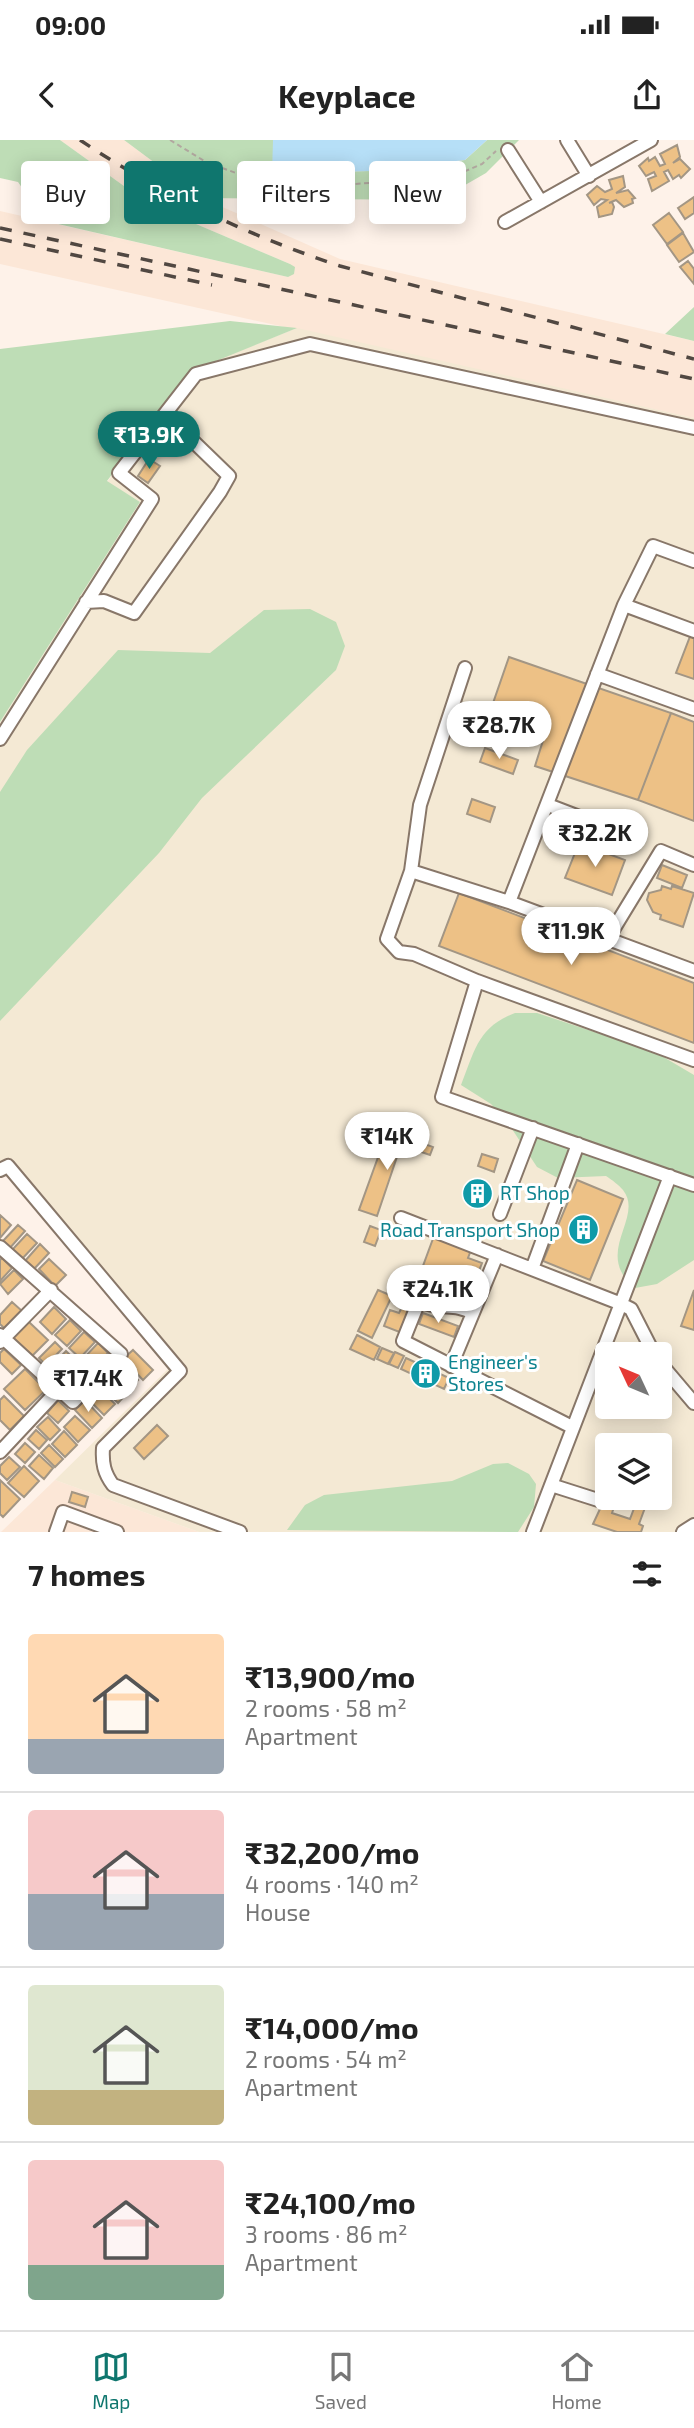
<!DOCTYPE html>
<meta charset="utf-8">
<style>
:root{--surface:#fff;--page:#f2f2f2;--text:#222;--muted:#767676;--line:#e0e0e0;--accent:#0f766e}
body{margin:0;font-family:"Exo 2",sans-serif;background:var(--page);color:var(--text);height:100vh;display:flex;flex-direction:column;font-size:26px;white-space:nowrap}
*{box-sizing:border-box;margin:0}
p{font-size:23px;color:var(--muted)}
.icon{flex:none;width:38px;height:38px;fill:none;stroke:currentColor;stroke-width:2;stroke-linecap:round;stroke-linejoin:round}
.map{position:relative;height:1392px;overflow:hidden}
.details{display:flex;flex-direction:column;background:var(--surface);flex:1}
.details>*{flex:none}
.hud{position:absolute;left:21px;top:21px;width:653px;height:63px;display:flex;gap:14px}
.needle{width:46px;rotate:314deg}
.tools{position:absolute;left:595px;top:1202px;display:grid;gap:14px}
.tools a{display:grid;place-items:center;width:77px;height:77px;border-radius:7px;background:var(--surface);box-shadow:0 4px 18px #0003;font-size:35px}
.price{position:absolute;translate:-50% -60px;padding:0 16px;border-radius:24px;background:#fff;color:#222;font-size:23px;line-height:46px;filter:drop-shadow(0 2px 4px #0008)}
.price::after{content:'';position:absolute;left:50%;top:42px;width:21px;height:16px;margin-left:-10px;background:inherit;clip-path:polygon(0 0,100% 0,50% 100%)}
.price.selected{background:var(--accent);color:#fff}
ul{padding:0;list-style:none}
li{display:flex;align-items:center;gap:21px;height:175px;padding:0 28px}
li+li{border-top:2px solid var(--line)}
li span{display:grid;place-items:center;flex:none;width:196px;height:140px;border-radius:7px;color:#555}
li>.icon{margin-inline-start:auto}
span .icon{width:84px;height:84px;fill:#fffc;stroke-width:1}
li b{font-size:30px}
h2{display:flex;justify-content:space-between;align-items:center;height:84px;padding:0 28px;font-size:30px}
.tag{padding:0 24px;border-radius:7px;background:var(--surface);box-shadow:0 4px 18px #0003;font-size:24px;line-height:63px}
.tag.selected{background:var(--accent);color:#fff}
.status{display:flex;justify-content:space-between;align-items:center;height:49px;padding:0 35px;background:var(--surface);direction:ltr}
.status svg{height:19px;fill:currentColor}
header{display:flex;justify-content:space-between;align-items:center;height:91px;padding:0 28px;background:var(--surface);font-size:32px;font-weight:700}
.tab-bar{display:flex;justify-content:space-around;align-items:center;height:98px;border-top:2px solid var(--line);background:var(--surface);font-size:19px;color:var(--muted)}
.tab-bar a{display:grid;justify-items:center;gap:4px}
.tab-bar .selected{color:var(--accent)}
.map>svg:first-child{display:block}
.built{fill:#fce7d7}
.industrial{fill:#f4e9d4;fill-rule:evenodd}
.green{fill:#beddb6}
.water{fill:#b6dff7}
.building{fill:#edc186;stroke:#a39684;stroke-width:2}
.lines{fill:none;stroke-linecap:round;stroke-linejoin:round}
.minor-casing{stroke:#887769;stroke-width:16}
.path{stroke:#b2a8a0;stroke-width:2;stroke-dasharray:5 3.5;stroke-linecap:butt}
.minor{stroke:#fff;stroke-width:12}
.rail{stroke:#514842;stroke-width:3.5;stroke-dasharray:12 12;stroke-linecap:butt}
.labels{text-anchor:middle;stroke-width:6;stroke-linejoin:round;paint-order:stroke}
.culture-label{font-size:19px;fill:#0d838f;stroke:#fff;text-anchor:start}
</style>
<div class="status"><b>09:00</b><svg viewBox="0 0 49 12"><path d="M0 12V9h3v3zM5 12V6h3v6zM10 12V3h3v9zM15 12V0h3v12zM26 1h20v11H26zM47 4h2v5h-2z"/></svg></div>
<header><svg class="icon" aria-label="back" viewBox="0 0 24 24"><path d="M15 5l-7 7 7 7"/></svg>Keyplace<svg class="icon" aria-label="share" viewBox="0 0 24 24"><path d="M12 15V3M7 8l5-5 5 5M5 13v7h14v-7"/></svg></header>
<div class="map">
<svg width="694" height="1392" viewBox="0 0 694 1392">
<rect width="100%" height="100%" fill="#fef2e9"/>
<path class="built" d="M60,0H124L202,58L340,119L694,201V278L0,124V71L288,137L290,124L149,64Z
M55,1340L199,1392H1Z"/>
<path class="industrial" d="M297,188L694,278V1392H199L55,1340L168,1229L6,1033L0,1038V582L140,362L107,342L189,231ZM607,1214H660V1267H607ZM607,1306H660V1358H607Z"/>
<path class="green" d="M0,0H60L149,64L290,124L295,127L294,134L288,137L45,81L18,42L0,38Z
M124,0H273V33L370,31L465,20L487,0H519L486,33L439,60L202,58Z
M694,167V201L665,194Z
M230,181L297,188L189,232L107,341L140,362L0,582V209Z
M310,469L336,482L345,506L336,530L202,658L159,713L0,881V652L27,610L118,510L210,513L264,470Z
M515,873H537L655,912L694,935V1120L657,1144L635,1148C592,1113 645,1078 623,1050C619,1045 612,1040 606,1036L558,1038L537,1027L508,983L491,964L461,945C475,910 478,887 515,873Z
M508,1323L529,1334L536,1344L534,1367L518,1392L287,1390L305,1365L324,1355L452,1341L493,1324Z"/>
<path class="water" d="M273,0H487L465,20L370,31L272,34Z"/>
<path class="building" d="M677,5L680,17L673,23L680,19L690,29L681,38L679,35L673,39L668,30L664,32L669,41L652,51L648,39L656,36L654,32L646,36L639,26L648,18L649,21L655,17L660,26L665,24L660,14Z
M623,36L625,47L616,53L628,50L635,58L632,59L633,63L624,67L616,60L609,63L612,62L614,67L612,74L599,77L597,67L607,60L601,59L594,65L587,55L597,46L605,52L612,49L609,40Z
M694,57V73L685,79L678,68Z
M669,73L683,92L667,104L653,85Z
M683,93L694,112L679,122L667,105Z
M688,121L694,129V144L680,127Z
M149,319L160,326L148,343L138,336Z
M694,486V539L676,533Z
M509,517L671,573L638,660L535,626L547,588L491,569Z
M671,573L694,582V681L638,660Z
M485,608L518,620L513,634L480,622Z
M472,659L495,667L490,682L467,674Z
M579,703L625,720L612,755L565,738Z
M662,725L687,735L682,748L657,738Z
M662,746L671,749L672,746L694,753L683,787L660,779L661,775L653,772L647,760L649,753L661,750Z
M459,753L694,843V903L439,806Z
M404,985L425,993L422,1003L400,995Z
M400,995L433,1007L430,1015L401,1005L377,1076L359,1070L385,998L398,1003Z
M482,1014L498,1019L494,1032L478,1026Z
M577,1040L623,1059L590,1140L543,1121Z
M471,1043L487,1049L483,1062L467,1056Z
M0,1075L11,1085L0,1098Z
M18,1085L25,1091L9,1109L2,1102Z
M370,1086L381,1090L375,1106L364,1102Z
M27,1094L37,1103L21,1120L12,1110Z
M434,1096L471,1110L468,1118L482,1123L467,1162L448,1155L445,1165L413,1153Z
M40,1104L49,1113L34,1129L25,1121Z
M2,1118L12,1128L0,1141V1120Z
M49,1119L66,1135L55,1146L39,1129Z
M14,1130L23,1139L8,1154L0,1144Z
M378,1150L392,1156L372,1198L358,1191Z
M694,1150V1190L681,1186Z
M12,1162L22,1171L5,1189L0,1184V1175Z
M54,1167L66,1179L52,1194L40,1182Z
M402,1167L407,1169L408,1177L402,1193L384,1186L390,1170L399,1173Z
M423,1173L458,1186L454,1197L419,1184Z
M70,1180L81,1191L67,1206L55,1195Z
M29,1182L48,1200L31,1217L12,1199Z
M84,1192L95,1202L80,1218L69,1208Z
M357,1195L380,1207L374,1220L350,1209Z
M55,1202L62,1209L46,1225L39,1218Z
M98,1203L108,1213L91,1231L81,1221Z
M382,1208L394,1213L388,1224L377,1219Z
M4,1209L21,1225L12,1234L0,1222V1213Z
M133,1210L153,1230L143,1240L123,1219Z
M66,1211L75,1220L60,1236L51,1227Z
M395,1212L404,1216L398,1228L389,1224Z
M406,1218L449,1238L444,1249L401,1229Z
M77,1223L88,1233L73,1249L62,1238Z
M121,1224L138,1240L129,1249L112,1232Z
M25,1229L46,1250L25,1270L4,1249Z
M109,1234L128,1252L118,1263L99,1245Z
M98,1247L115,1264L104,1275L87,1258Z
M4,1256L24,1276L10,1290L0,1280V1260Z
M58,1260L69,1271L58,1283L47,1273Z
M85,1260L102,1278L92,1288L75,1270Z
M75,1276L90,1290L78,1302L64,1287Z
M48,1277L60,1290L50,1300L37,1287Z
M157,1285L168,1296L144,1319L134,1308Z
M36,1290L47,1300L39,1309L28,1299Z
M64,1291L77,1305L65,1317L52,1304Z
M25,1303L35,1312L25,1323L15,1314Z
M49,1305L63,1319L55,1327L41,1313Z
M39,1315L53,1328L44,1339L29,1326Z
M9,1317L20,1327L7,1340L0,1333V1326Z
M24,1326L39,1341L24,1357L8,1343Z
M0,1340L20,1359L3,1377L0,1374Z
M72,1352L88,1357L85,1367L69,1362Z
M607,1354V1358H617L612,1373L630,1379L636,1363L621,1358H652L646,1365L639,1384L643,1386L641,1392H617L593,1384Z"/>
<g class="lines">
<defs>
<path id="minor" d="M567,0L589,36
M508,10L541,62
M505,82L651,0
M86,462L104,461L134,473L220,352L229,336L165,274
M624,465L653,406L694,421
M694,491L624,465L509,762L411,731L387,799L399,812L414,814L477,841L442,957L694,1045
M597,534L694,569
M0,599L152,359L119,333L196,234L310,204L694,288
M548,665L629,696
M411,731L420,665L465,528
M509,762L694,831
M608,798L661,711L694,725
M477,841L694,920
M0,1030L8,1026L180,1231L103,1308C102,1323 104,1333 113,1345L240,1392
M500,1074L533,988
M401,1078L619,1163L631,1169L654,1214
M0,1107L121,1214L73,1262L0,1195
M532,1129L578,1004
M473,1173C453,1162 442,1171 419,1161L403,1201L572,1287
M0,1202L51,1150
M660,1223L694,1263
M451,1226L497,1115
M0,1312L59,1249
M551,1345L598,1360
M56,1392L63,1372L117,1392
M533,1392L670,1036
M683,1392L694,1385"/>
</defs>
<use href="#minor" class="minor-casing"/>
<path class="path" d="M170,0L206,22L263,43L354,44L449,38L482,24L496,11"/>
<use href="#minor" class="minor"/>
<path class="rail" d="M80,0C162,55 247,95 340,126L694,219
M0,88L694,239
M0,99L212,145"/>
</g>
<defs>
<symbol id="building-disc" viewBox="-11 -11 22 22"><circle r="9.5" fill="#0f9aa8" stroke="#fff"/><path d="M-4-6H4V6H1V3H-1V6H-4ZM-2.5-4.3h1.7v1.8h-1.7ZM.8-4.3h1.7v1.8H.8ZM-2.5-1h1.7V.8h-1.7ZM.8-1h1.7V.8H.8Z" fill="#fff"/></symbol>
</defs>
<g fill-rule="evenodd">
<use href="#building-disc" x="460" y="1036" width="35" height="35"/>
<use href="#building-disc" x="566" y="1072" width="35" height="35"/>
<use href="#building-disc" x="408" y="1216" width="35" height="35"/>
</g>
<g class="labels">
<g class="culture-label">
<text x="500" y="1060">RT Shop</text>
<text x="560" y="1097" text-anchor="end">Road Transport Shop</text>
<text x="448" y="1229">Engineer's<tspan x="448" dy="22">Stores</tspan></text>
</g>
</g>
</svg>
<div class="tools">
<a><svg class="needle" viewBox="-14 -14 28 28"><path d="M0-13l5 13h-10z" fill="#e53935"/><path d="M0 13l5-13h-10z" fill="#767676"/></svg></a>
<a><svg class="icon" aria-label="layers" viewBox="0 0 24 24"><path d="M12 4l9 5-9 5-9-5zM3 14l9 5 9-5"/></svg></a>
</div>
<b class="price selected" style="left:149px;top:331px">₹13.9K</b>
<b class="price" style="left:499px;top:621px">₹28.7K</b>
<b class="price" style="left:595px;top:729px">₹32.2K</b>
<b class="price" style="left:571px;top:827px">₹11.9K</b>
<b class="price" style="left:387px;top:1032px">₹14K</b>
<b class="price" style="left:438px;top:1185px">₹24.1K</b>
<b class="price" style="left:88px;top:1274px">₹17.4K</b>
<div class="hud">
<a class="tag">Buy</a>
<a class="tag selected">Rent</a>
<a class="tag">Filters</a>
<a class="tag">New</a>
</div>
</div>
<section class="details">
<h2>7 homes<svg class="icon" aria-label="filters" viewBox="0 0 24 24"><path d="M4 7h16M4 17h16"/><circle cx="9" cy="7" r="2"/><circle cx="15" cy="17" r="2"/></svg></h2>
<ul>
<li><span style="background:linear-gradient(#ffd9b3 75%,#9aa5b1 0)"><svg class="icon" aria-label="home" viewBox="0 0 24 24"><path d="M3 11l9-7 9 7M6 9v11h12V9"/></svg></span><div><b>₹13,900/mo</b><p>2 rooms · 58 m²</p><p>Apartment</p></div></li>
<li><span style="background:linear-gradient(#f6c9c9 60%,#9aa5b1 0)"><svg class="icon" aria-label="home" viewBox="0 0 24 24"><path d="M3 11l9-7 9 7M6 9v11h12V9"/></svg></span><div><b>₹32,200/mo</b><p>4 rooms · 140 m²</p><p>House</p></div></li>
<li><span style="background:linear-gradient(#dfe7d0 75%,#c2b280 0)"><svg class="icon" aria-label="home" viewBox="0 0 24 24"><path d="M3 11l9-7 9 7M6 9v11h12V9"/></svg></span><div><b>₹14,000/mo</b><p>2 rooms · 54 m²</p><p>Apartment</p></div></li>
<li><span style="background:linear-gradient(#f6c9c9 75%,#7fa58c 0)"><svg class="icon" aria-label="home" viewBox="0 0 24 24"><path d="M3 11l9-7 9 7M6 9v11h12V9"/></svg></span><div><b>₹24,100/mo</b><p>3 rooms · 86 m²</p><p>Apartment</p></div></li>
</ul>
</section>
<nav class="tab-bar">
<a class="selected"><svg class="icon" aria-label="map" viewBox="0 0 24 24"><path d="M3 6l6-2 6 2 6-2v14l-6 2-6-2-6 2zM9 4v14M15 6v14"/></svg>Map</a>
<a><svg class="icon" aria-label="saved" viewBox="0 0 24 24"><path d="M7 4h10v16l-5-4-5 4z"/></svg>Saved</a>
<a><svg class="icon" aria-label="home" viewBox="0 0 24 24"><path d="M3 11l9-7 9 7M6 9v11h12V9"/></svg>Home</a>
</nav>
